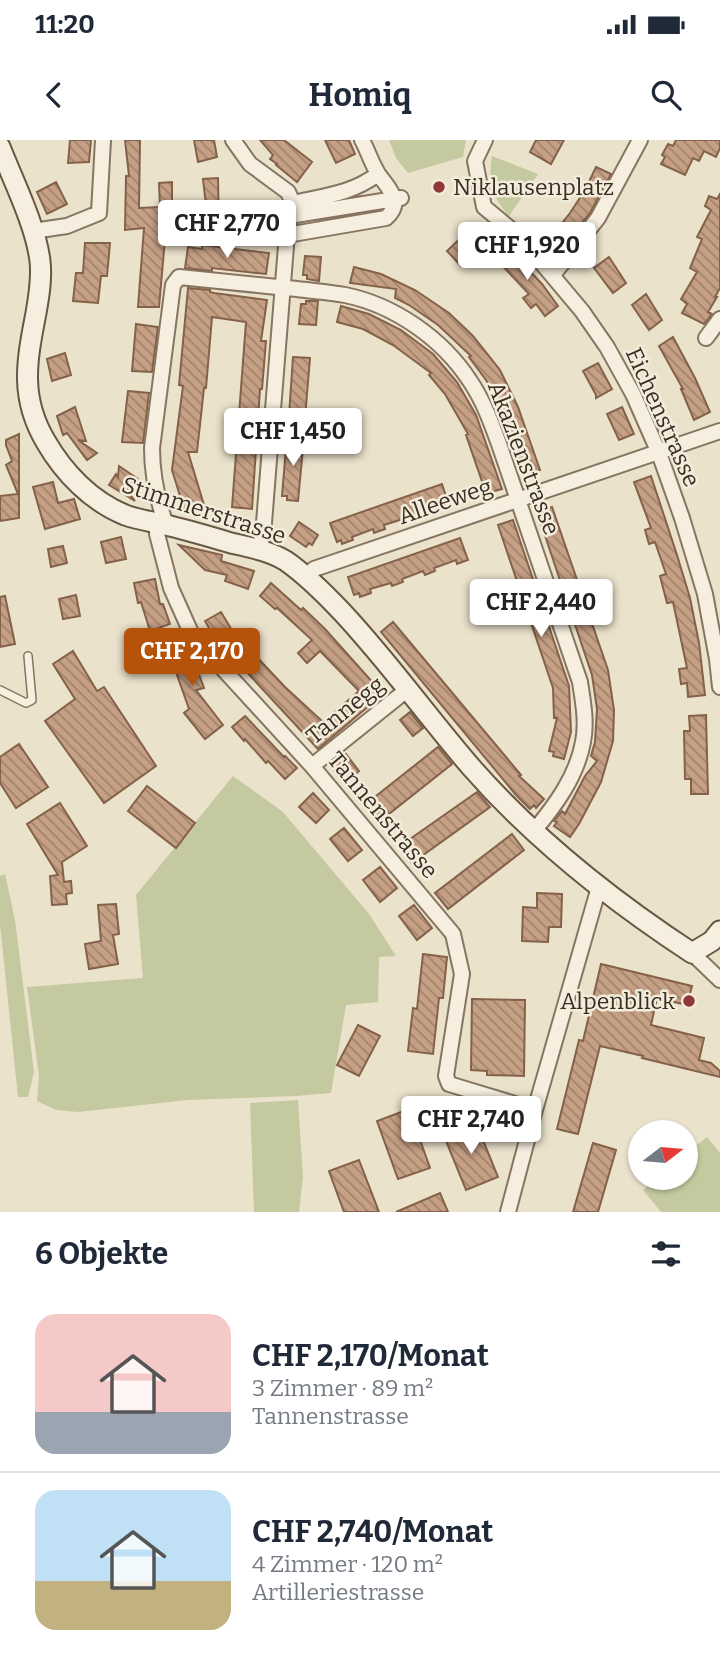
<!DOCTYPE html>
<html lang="de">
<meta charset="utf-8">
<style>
:root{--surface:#fff;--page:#f6f6f7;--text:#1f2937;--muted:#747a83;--line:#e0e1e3;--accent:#b45309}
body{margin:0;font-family:Bitter,serif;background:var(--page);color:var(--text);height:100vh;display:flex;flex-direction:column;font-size:26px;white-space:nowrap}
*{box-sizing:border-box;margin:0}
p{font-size:23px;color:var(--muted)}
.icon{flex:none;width:38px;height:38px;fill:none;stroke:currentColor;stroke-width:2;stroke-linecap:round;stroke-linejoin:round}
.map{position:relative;height:1072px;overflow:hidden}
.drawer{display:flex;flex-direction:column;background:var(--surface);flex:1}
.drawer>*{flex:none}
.needle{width:46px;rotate:74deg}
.fabs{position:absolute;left:628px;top:980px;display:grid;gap:14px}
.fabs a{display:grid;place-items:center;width:70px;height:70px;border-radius:50%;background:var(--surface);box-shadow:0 2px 5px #0004;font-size:35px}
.price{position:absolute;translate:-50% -60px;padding:0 16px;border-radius:7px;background:#fff;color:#222;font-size:23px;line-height:46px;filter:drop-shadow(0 2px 4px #0008)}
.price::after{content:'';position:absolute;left:50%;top:42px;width:21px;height:16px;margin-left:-10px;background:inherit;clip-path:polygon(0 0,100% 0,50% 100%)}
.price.on{background:var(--accent);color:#fff}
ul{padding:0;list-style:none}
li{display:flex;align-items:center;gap:21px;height:175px;padding:0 35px}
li+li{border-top:2px solid var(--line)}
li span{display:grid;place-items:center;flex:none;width:196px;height:140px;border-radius:21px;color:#555}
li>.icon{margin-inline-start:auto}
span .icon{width:84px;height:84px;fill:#fffc;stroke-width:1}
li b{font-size:30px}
h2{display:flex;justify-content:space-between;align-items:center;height:84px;padding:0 35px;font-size:30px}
.status{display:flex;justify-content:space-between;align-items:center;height:49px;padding:0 35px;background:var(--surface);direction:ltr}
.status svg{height:19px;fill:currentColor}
header{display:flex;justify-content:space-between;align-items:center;height:91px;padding:0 35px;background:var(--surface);font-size:32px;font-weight:700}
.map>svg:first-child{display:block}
.green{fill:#c4c9a0}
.building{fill:url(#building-back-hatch);stroke:#846149;stroke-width:2}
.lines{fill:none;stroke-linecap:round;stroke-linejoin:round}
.lane-casing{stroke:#877561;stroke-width:10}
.street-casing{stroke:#877561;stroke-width:18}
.secondary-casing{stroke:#695744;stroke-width:23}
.lane{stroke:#f6efdf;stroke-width:7}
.street{stroke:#f6efdf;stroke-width:14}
.secondary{stroke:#f6efdf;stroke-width:19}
.poi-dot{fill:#903737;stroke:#f3ecdb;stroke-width:2.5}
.labels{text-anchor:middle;stroke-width:5;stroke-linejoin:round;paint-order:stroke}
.poi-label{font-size:23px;fill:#392e23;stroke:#f3ecdb;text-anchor:start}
.street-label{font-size:23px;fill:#392e23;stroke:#f3ecdb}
</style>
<div class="status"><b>11:20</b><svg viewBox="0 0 49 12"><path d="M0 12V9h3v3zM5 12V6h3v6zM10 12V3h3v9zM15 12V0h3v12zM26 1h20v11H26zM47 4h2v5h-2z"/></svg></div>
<header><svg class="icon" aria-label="back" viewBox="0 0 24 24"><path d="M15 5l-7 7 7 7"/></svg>Homiq<svg class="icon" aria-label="search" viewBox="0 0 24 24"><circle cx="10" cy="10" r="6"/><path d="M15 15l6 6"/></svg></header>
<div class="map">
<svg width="720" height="1072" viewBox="0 0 720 1072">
<defs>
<pattern id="building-back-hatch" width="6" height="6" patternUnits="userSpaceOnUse" patternTransform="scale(1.75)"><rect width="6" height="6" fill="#c5a085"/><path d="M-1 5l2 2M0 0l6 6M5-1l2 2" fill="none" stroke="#a1836c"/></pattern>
</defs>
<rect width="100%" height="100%" fill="#ebe2cc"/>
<path class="green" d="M389,0H466L463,17L408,33L396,18Z
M492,16L538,34L509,76C491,56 488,42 492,16Z
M233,636L283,672L369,774L396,816L379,817L378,862L346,865L331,953L296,956L188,960L78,972L56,970L37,961L39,936L27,847L143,838L136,755Z
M5,734L15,780L34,932L28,957H18L0,784V736Z
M298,960L303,1037L299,1072H254L250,963Z
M707,997L720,1013V1072H661L643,1050L658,1038H686V1014Z"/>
<path class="building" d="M70,0H91L89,22L68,23Z
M125,0H140L139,68L160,67L159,43L172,42V88H166L159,167H138L144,88L125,90L126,36H129Z
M194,0H214L217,17L198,22Z
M260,0H284L312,22L297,42L276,25L277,24L270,19L273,15Z
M325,0H349L355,14L336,23Z
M536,0H564L551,24L530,12Z
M676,0H720V8L716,17L704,11L699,21L693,18L685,35L661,24L665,17L662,15L668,4L673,6Z
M596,27L611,34L590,73L559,111L548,101L570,73L585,50Z
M218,38L219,89L201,88L200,75L207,74L203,39Z
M56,42L67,64L47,74L37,52Z
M720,54V148L715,157H717L708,172L712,174L704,184L682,173L687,164L681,159L697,132L690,128L702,99L697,97L711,70L705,66L709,56L717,59Z
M244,64H273L272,91L244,90Z
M467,92L481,106L461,126L447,111Z
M85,103H110L107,136H101L98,163L73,161L76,133H83Z
M202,105L269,113L266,134L212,128V131L185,128L188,107L202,109Z
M507,107L542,144L558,166L545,176L536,164L531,168L523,158L529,154L495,118Z
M305,116L321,117L319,141L307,139V135H303Z
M609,117L626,143L613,153L594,128Z
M354,127L381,134L415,150L449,173L473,196L500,230L518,267L540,330L528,333L527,330L523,331L503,273L486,240L469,217L471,216L438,185L409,165L395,158L396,149L350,143Z
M188,148L210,150V152L214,153L267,160L261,201H266L262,249H260L252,369L232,367L246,182L212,177L206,248H204L197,312H188L204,365L185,372L172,330L183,246L179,245Z
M646,154L662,180L649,190L632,165Z
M306,161H318L316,185L299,184L301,164H306Z
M341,166L369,174L401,190L433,214L457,242L476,275L502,349L491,352L490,349L485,350L466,295L468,294L445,254L429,235L431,233L393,205L363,189L337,182Z
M136,184L158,187L152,232L132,231Z
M673,197L695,238L710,272L694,280L681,249H683L659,206Z
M65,213L71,235L52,241L47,219Z
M293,217L310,218L305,278L289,276Z
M598,223L612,249L596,258V255L583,231Z
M128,251L149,253L143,303L122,302Z
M75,267L86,301L78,300L97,313L87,320L67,293L63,295L57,276Z
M622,267L634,294L619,300L607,274Z
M19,294V378L0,381V356L18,354L6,325L12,321L6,305V300Z
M287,296L304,298L298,361L287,360V356H282Z
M119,326L138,339L129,353L135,361L109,345L116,334L118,337Z
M651,336L677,415L690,458L699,503L705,555L688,557L687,543L681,544L679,529L687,528L673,462L667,463L660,436L666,434L655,402L649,404L645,390L651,388L634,342Z
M53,342L58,363L74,359L80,379L45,389L33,347Z
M442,344L449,366L439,370L437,367L416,373L418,378L407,382L406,378L384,385L385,389L374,393L373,389L352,397L353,400L342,404L341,400L337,402L330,383Z
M552,367L608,530L614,570L613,601L601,642L579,684L570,697L554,686L557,682L554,681L562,671L565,674L585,636L597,621L591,616L595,602L597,569L592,535L537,372Z
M513,380L569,546L571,592L564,619L553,616L554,612L549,611L557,578H554L553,548L498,385Z
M299,382L318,395L312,405L309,403L306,407L290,396Z
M121,397L126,419L106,423L101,402Z
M460,398L468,420L457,424L456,420L434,428L435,431L425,435L423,431L402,439L403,442L392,446L391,443L370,449L371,453L360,457L359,453L354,455L348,437Z
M179,405L222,415L221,421L254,431L248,449L225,441L227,435L205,430Z
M63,406L67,423L51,427L48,409Z
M155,439L160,464H163L170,484L150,491L141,462L138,463L134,443Z
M271,443L301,470L303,468L325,489L383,554L318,609L229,513L225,515L205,481L221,472L248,517L253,513L285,547L323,582L359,551L320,511L307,523L298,513L312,500L277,468L275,469L260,456Z
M76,455L80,476L63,479L59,459Z
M5,456L15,504L0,507V457Z
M393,482L521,635L519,636L544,659L536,668L534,665L530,669L516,655L381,492Z
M175,494L191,513L204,548L196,550L223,585L205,599L184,573L189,569L176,532L182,530L161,506Z
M73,511L97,551L104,547L156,626L104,663L45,581L75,559L53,524Z
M410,572L423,588L413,596L400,580Z
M706,575L708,654H691V639H685L684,591H690L689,576Z
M245,576L284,617L285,616L297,628L285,639L268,621L266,623L245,599L244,601L232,587Z
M19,604L48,647L16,668L0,643V617Z
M438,607L452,624L380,681L366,664Z
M346,614L359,631L344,643L331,626Z
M147,646L195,683L176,708L128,671Z
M477,652L490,667L412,723L400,706Z
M313,653L329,670L316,683L299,667Z
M60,663L87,706L62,722L64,742L71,741L72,753L66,754L67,764L52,765L50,736L58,735L27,684Z
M344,688L362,710L348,721L330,699Z
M512,694L524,710L448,769L435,753Z
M380,727L397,748L380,762L363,740Z
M537,753L562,754L561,787H549L548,802L522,801L523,767L537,768Z
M116,764L119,794L113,795L118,824L89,829L85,804L101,801L98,765Z
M414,765L432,788L417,800L399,776Z
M423,814L447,817L443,858H439L433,914L408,911L413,868L417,869Z
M601,824L692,846L687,865L657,858L651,885L704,898L699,920L711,923L720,931V937L642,918L643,916L600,906L578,994L557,989L579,900L583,901Z
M472,859L525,860L524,936L487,935V931L471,930Z
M358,885L380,896L359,936L337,925Z
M409,969L430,1028L398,1039L377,981Z
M476,983L498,1037L466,1050L444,996Z
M593,1003L616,1010L598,1072H573Z
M359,1020L379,1072H344L329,1031Z
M440,1053L448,1072H396Z"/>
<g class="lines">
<defs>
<path id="lane" d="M0,550L26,563L32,560L28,516"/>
<path id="street" d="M233,0L250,24L288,52L293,63
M485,0L475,21L484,67L519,96L582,171L607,207L633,254L659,313L682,378L705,454L717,519L720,547
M293,63C325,56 351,54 378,34
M289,76L401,58
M33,91L67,86L99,73L103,0
M287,95L386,78C404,62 389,49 379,35C372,25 368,11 362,0
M553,135L598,78L640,0
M706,198L720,179
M157,383V394L171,448L192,495L312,626L453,794L462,834L446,936L449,944L535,970
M166,385C157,359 152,336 152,308L173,145L179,137C218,141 257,145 297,149C312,151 329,152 345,155C394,165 442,198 470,241C483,260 491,282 499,304L580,542C583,562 587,582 583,602C577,636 555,666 533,692
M260,410L264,383L286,106L289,76L293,63
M305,436L314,429L720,291
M312,626L408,549
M692,813L720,840
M508,1072L535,970L599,747"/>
<path id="secondary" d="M0,7C13,40 36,86 40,121C42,138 39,156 36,173C27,220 19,257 46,302C64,333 91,361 125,375C139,380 155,382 170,386C191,391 211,397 231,403C249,407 270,411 286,421C306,435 325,454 342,472C388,521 427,576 471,627C535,700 611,760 692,813L712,801L720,791"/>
</defs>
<use href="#lane" class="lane-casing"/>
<use href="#street" class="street-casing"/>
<use href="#secondary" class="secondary-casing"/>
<use href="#lane" class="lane"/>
<use href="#street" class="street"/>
<use href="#secondary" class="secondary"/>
</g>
<g class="poi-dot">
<circle cx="439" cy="47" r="7"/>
<circle cx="689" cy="861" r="7"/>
</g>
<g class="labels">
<g class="poi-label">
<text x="453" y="55">Niklausenplatz</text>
<text x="675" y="869" text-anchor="end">Alpenblick</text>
</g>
<g class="street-label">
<text transform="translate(663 277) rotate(66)" y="8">Eichenstrasse</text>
<text transform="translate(524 318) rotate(69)" y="8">Akazienstrasse</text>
<text transform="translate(445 361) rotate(-19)" y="8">Alleeweg</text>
<text transform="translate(204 370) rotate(18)" y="8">Stimmerstrasse</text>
<text transform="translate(345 570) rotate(-39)" y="8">Tannegg</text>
<text transform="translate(383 675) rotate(50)" y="8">Tannenstrasse</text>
</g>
</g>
</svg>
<div class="fabs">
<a><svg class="needle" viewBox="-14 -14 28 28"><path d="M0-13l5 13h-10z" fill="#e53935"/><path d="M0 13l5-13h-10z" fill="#747a83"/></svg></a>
</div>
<b class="price" style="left:227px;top:120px">CHF 2,770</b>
<b class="price" style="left:527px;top:142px">CHF 1,920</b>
<b class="price" style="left:293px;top:328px">CHF 1,450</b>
<b class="price" style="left:541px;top:499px">CHF 2,440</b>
<b class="price on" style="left:192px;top:548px">CHF 2,170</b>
<b class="price" style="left:471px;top:1016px">CHF 2,740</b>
</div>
<section class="drawer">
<h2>6 Objekte<svg class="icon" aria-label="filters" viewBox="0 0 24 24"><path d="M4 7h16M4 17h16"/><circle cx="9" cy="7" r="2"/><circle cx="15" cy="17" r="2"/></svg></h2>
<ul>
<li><span style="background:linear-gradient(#f6c9c9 70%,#9aa5b1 0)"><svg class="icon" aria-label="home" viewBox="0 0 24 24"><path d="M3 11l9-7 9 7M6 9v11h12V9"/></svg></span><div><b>CHF 2,170/Monat</b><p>3 Zimmer · 89 m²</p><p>Tannenstrasse</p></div></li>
<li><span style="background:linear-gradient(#bfe0f5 65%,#c2b280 0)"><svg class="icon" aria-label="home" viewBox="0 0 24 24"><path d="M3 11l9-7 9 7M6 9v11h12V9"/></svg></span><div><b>CHF 2,740/Monat</b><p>4 Zimmer · 120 m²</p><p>Artilleriestrasse</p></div></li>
</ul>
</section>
